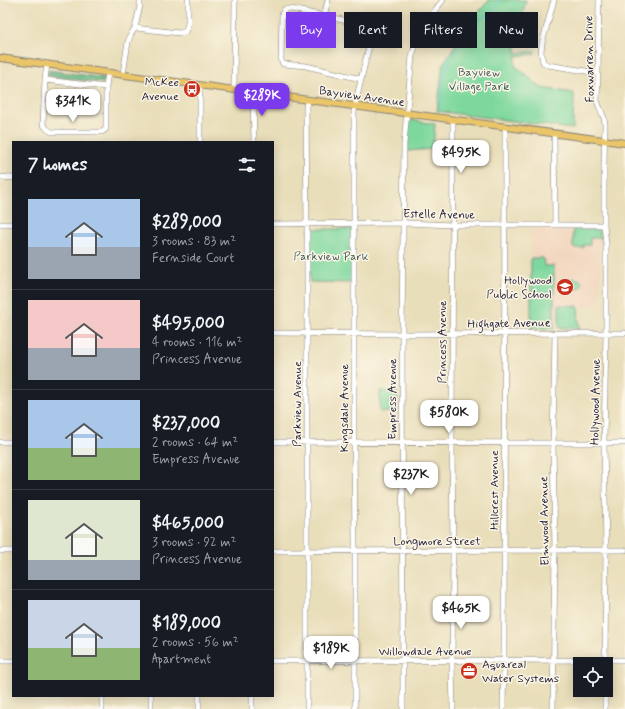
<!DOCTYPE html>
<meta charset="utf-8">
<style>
:root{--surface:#171b24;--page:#242831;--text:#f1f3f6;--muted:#9ea1a6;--line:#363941;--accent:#7c3aed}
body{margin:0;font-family:Mynerve,sans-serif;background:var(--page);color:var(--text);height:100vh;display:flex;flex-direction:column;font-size:15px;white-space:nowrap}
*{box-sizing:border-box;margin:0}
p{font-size:13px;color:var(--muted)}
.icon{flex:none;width:22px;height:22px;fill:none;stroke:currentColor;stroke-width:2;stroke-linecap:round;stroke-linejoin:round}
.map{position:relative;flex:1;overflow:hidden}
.sheet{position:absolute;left:12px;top:141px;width:262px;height:556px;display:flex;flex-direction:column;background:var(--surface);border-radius:0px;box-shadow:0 2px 10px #0003}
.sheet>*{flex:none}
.banner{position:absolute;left:286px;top:12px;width:279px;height:36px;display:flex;gap:8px}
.tools{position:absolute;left:573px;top:657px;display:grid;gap:8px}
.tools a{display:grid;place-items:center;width:40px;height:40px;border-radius:0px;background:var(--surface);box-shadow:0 2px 10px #0003;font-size:20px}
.price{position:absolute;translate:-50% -34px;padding:0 9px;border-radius:8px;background:#fff;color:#222;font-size:13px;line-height:26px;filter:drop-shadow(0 1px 2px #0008)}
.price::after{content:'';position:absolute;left:50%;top:24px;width:12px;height:9px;margin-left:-6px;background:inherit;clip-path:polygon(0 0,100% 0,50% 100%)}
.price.active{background:var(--accent);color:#fff}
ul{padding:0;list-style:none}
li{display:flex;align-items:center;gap:12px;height:100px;padding:0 16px}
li+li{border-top:1px solid var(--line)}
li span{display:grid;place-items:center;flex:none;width:112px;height:80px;border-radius:0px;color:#555}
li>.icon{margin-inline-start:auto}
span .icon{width:48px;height:48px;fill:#fffc;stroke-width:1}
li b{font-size:17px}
h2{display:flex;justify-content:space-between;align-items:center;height:48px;padding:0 16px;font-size:17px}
.tag{padding:0 14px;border-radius:0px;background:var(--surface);box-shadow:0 2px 10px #0003;font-size:14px;line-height:36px}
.tag.active{background:var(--accent);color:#fff}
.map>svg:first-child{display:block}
.built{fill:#f2d5bd}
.green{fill:#7ed89e;stroke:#507d6c}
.forest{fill:#66b885;stroke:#446d60}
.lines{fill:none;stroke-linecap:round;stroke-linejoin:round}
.stream{stroke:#5cbddb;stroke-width:1}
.minor-casing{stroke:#86807a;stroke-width:6}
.major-casing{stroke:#86807a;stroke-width:8}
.minor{stroke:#fff;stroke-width:5}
.major{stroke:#ebc669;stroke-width:6}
.labels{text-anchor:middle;stroke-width:3;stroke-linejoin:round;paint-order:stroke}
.street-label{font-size:12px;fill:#22223b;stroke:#fcf5e5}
.park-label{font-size:12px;fill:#3e5959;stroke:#fcf5e5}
.poi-label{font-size:12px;fill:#22223b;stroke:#fcf5e5;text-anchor:end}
</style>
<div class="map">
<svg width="625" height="709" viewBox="0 0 625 709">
<rect width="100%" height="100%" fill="#fcf5e5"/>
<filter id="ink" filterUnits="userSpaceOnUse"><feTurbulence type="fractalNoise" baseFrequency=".025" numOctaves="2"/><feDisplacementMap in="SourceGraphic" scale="8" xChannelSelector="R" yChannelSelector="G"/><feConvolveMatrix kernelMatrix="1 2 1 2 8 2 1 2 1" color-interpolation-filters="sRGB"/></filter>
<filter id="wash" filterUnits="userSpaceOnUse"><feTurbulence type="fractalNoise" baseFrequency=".012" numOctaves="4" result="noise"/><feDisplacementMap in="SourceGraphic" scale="16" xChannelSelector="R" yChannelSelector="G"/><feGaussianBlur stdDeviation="0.9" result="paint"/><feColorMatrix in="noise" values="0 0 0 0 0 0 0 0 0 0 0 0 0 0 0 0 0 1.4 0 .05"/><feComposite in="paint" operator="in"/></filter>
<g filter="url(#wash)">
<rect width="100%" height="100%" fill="#e9deba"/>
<path class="built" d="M531,228L600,229V305L578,306L579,328H531Z"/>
<path class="green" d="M489,0H526L518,34L516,33V53L535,51L534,54L516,56L515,67H517L541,88L574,93L573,129L437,111L443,64L468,25Z
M411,120L435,124L433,149L407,151L408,126Z
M309,229H352V283L310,282Z
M573,229L598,230L600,232V238H590V245H583V248H573Z
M531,258H543L544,266H554V329L531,328Z
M574,278C581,279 584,282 580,289H575L571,288L569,283L570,279Z
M559,305L578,306L579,328H559Z
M380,391L398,392L397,412H380Z"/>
<path class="forest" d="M48,70L105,78L104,82L102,83L48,76Z"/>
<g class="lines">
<path class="stream" d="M438,109C442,102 442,96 443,88C444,75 448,61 455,50C459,41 464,31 472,24C477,20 483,19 488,15C493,11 496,5 499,0"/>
</g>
</g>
<g filter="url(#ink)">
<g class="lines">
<defs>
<path id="minor" d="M554,0L542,43L541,52L543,62L548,65L598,73
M599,0L598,73L597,101L604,118L605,125L604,164V225L606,244V333L604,443L606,548L605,664
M324,17L328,0
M135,28L179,33L185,32L188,24V0
M47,64L45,80L43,124L47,129L52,132H102L106,129V87L108,72
M123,74L128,42L131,34L135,28L140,6V0
M45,80L106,87
M200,85V142
M234,90L235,0
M253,92L254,142
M453,120L452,440L453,550L452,665L453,709
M554,134L555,225
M0,177L13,178
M0,224H13
M273,224L406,223L452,225H604
M273,333L406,334L625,333
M0,442H13
M273,442L625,443
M0,551H13
M273,551L625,550
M0,661H13
M273,661L625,660
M605,690V709
M102,709V696
M151,709V696
M199,709V696
M252,709V696
M307,709V229L306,107L307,100
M355,709V545L354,439V112L356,101L372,33V27L366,25L291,9H285L282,14L281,60L283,64L306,66L361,79
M403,709L402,331L404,144L412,56L418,38L426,22L443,0
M503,709L504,657L505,127
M553,709L555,550L553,446L555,333"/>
<path id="major" d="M0,58L625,143"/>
</defs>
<use href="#minor" class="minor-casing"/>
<use href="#major" class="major-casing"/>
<use href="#minor" class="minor"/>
<use href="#major" class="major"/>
</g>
</g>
<defs>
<symbol id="bus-disc" viewBox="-11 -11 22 22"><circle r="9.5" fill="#c8321e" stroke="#fcf5e5"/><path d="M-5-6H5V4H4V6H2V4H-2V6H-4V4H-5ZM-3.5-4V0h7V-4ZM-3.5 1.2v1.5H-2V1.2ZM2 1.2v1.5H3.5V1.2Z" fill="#fff"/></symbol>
<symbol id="school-disc" viewBox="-11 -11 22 22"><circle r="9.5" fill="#c8321e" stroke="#fcf5e5"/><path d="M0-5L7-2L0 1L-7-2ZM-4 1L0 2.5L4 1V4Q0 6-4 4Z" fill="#fff"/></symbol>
<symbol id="office-disc" viewBox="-11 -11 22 22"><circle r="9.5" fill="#c8321e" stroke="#fcf5e5"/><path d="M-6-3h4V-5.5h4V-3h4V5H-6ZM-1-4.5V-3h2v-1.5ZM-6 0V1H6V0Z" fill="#fff"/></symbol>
</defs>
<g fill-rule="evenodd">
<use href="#bus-disc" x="182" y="79" width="20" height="20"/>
<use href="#school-disc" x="555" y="277" width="20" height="20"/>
<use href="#office-disc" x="459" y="661" width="20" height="20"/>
</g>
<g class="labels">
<g class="street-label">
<text transform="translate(589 59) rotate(-91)" y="4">Foxwarren Drive</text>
<text transform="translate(362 96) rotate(8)" y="4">Bayview Avenue</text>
<text transform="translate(439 214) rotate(1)" y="4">Estelle Avenue</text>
<text transform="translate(509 323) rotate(-1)" y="4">Highgate Avenue</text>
<text transform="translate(442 342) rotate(-90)" y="4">Princess Avenue</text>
<text transform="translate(392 399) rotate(-90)" y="4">Empress Avenue</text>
<text transform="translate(595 402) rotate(-89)" y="4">Hollywood Avenue</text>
<text transform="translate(297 404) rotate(-90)" y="4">Parkview Avenue</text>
<text transform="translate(344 408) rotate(-90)" y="4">Kingsdale Avenue</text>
<text transform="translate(494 490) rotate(-90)" y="4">Hillcrest Avenue</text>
<text transform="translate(544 521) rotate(-91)" y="4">Elmwood Avenue</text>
<text x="437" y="545">Longmore Street</text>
<text x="425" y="655">Willowdale Avenue</text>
</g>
<g class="park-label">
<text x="479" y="76">Bayview<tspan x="479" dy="14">Village Park</tspan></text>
<text x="331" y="260">Parkview Park</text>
</g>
<g class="poi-label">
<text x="179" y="86">McKee<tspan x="179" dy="14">Avenue</tspan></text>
<text x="552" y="284">Hollywood<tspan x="552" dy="14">Public School</tspan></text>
<text x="482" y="668" text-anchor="start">Aquareal<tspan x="482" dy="14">Water Systems</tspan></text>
</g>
</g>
</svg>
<div class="tools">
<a><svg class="icon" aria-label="locate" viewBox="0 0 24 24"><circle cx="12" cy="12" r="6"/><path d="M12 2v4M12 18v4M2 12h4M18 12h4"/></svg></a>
</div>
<b class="price active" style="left:262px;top:117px">$289K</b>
<b class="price" style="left:73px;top:123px">$341K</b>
<b class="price" style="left:461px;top:174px">$495K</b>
<b class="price" style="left:449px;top:434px">$580K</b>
<b class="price" style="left:411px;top:496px">$237K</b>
<b class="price" style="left:461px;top:630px">$465K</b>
<b class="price" style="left:331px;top:670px">$189K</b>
<div class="banner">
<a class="tag active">Buy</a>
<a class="tag">Rent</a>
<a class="tag">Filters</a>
<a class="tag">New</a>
</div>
<section class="sheet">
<h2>7 homes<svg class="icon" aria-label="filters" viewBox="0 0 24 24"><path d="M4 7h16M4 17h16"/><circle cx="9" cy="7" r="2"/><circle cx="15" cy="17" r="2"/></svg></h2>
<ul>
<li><span style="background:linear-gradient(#a9c7e8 60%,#9aa5b1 0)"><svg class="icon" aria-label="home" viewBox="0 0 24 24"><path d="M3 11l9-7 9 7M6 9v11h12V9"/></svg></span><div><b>$289,000</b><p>3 rooms · 83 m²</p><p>Fernside Court</p></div></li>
<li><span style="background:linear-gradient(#f6c9c9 60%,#9aa5b1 0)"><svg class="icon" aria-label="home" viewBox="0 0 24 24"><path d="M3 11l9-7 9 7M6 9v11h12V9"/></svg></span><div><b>$495,000</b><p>4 rooms · 116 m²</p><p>Princess Avenue</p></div></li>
<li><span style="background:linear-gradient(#a9c7e8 60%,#8fb573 0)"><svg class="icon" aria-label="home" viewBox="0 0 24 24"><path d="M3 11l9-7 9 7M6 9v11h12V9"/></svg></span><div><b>$237,000</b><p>2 rooms · 64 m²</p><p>Empress Avenue</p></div></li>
<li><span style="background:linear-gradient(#dfe7d0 75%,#9aa5b1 0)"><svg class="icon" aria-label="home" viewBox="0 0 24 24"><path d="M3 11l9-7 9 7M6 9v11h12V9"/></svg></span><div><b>$465,000</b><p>3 rooms · 92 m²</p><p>Princess Avenue</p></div></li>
<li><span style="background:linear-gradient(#c9d6e8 60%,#8fb573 0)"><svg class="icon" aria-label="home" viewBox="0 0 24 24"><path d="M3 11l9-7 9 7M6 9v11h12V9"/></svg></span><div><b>$189,000</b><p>2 rooms · 56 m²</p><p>Apartment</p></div></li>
</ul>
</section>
</div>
